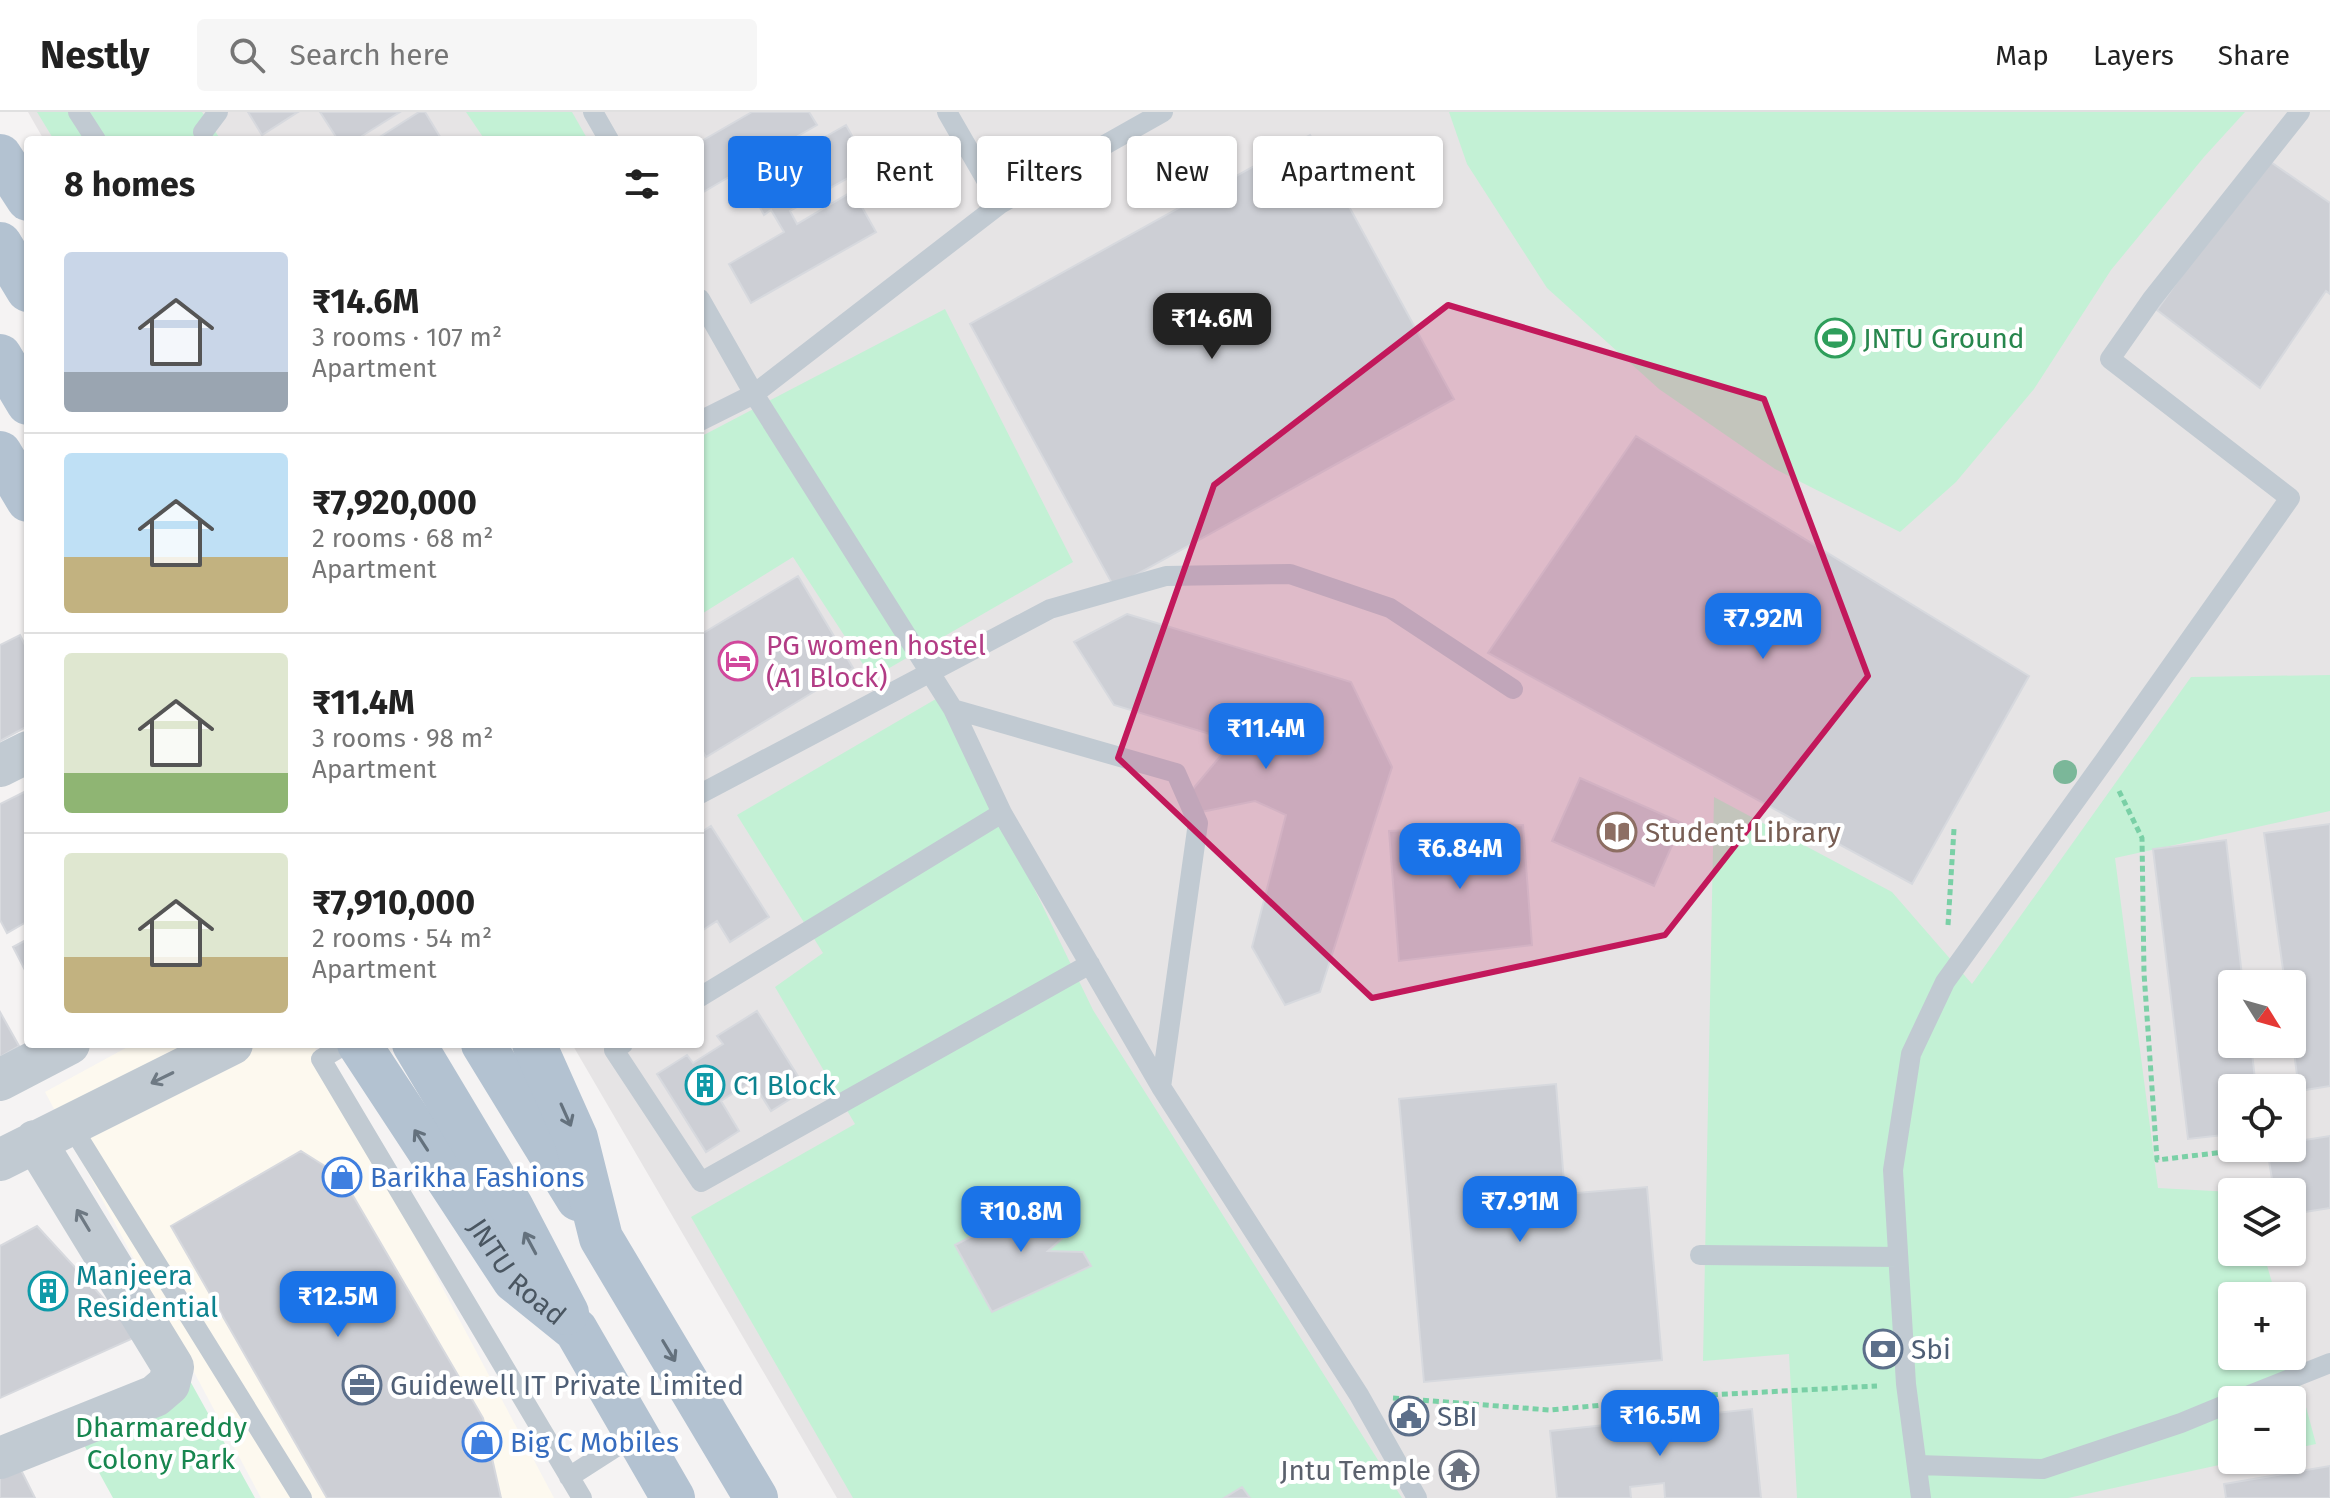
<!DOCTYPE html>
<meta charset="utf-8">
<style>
:root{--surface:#fff;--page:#f6f6f6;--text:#222;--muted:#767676;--line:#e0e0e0;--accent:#1a73e8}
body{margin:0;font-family:"Fira Sans",sans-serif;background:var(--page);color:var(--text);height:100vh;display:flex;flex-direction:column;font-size:30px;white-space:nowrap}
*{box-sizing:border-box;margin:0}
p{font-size:26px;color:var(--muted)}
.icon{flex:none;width:44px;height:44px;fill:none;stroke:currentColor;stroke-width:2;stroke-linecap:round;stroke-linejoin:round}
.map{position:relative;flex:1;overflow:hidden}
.panel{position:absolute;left:24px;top:24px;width:680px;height:912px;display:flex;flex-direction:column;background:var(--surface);border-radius:8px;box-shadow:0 2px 6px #0004}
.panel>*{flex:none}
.banner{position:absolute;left:728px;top:24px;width:760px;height:72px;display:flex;gap:16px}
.needle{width:52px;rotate:127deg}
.controls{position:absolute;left:2218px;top:858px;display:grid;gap:16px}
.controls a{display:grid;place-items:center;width:88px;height:88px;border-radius:8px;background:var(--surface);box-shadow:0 2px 6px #0004;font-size:40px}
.price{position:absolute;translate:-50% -68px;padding:0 18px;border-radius:16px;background:var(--accent);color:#fff;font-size:26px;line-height:52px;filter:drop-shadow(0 2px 4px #0008)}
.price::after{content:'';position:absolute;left:50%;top:48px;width:24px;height:18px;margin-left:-12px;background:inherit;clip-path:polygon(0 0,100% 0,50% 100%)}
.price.current{background:#222;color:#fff}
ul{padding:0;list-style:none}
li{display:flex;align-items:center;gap:24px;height:200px;padding:0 40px}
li+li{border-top:2px solid var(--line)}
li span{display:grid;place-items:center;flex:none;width:224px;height:160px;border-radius:8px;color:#555}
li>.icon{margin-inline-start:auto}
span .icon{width:96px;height:96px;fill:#fffc;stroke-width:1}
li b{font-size:34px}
h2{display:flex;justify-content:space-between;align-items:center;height:96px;padding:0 40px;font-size:34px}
.tag{padding:0 28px;border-radius:8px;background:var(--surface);box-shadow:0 2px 6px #0004;font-size:28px;line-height:72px}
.tag.current{background:var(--accent);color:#fff}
header{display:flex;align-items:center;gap:48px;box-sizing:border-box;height:112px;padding:0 40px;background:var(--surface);border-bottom:2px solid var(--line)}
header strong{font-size:38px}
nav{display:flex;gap:44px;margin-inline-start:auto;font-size:28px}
.search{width:560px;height:72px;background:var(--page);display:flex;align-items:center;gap:20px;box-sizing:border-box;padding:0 28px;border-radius:8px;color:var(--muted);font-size:30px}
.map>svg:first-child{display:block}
.commercial{fill:#fdf9ef}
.education{fill:#e6e4e5;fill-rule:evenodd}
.green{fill:#c3f1d5}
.building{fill:#cdcfd5;stroke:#d7d9de;stroke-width:2}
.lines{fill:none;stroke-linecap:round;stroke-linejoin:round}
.path{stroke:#7ad0a6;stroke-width:5;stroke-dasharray:6 4;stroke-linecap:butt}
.service{stroke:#c1cad2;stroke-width:20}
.minor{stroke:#c1cad2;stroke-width:42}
.primary{stroke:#b3c2d1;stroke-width:44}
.tree{fill:#7bb799}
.oneway{stroke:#6e7983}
.oneway2{stroke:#64717d}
.marked{fill:#c2185b;fill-opacity:0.2;stroke:#c2185b;stroke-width:6;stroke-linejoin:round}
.labels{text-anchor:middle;stroke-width:8;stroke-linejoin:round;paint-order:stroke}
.leisure-label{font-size:28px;fill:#27864d;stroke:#fff;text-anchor:start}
.hotel-label{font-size:28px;fill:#b23c85;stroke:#fff;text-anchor:start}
.education-label{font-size:28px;fill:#785e54;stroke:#fff;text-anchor:start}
.culture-label{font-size:28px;fill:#0d838f;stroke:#fff;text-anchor:start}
.shop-label{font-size:28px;fill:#366cbe;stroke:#fff;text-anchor:start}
.street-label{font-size:28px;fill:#4a5661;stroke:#fff}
.service-label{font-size:28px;fill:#4e5e75;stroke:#fff;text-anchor:start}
.park-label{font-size:28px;fill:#17864f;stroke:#fff}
.worship-label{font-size:28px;fill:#5b616d;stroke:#fff;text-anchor:end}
</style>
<header>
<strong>Nestly</strong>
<div class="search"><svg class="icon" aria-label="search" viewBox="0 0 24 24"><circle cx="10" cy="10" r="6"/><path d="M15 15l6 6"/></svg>Search here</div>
<nav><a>Map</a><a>Layers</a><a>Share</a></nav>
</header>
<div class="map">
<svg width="2330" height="1386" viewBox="0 0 2330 1386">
<rect width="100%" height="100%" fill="#f5f3f3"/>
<path class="commercial" d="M133,932H313L554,1386H261L45,980Z"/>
<path class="education" d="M28,0H2330V1386H837L572,932H700V28H44ZM2232,872H2292V932H2232ZM2232,976H2292V1036H2232ZM2232,1080H2292V1140H2232ZM2232,1184H2292V1244H2232ZM2232,1288H2292V1348H2232Z"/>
<path class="green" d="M37,0H202L221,28H54Z
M466,0H572L588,28H485Z
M1449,0H2245L2204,45L2111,158L2034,277L1956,370L1900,420L1775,357L1659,277L1547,176L1467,52Z
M945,197L1073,450L872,566L793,445L700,503V325Z
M2330,563V699L2115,746L2158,1076L2232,1080V1140H2263L2276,1184H2232V1244L2292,1243L2316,1332L2292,1337V1288H2232V1348H2242L2068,1386H1797L1789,1242L1703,1249L1714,685L1892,780L1972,872L2191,565Z
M941,584L1093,898L1402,1386H853L691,1105L855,1012L775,875L823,841L737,703Z
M184,1258L255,1386H113L72,1311Z"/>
<path class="building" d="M248,0H298L262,23Z
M320,0H400L362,24L364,28H338Z
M419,0H425L442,28H375Z
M752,0H809L817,13L760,46L767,58L846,13L869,54L790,99L797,112L853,79L876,120L751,191L729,152L784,120L771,98L764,103L751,79L758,76L746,55L700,82V30Z
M1310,23L1454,287L1114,475L970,212Z
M2265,46L2330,91V182L2326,179L2260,276L2157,198Z
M1636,324L2029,564L1912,772L1488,541Z
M798,464L853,556L706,645L700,635V523Z
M1127,502L1351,570L1392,655L1320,880L1285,893L1252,835L1286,703L1255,689L1201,700L1192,678L1233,629L1114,593L1074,530Z
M20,523L28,539V614L0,629V533Z
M1580,666L1682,711L1654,774L1552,729Z
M24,680L28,687V809L7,821L0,808V692Z
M2330,712V974L2299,979L2292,924V872H2285L2264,721Z
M1523,713L1532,833L1399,849L1389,719Z
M711,714L769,805L730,830L717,809L700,820V721Z
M2226,728L2243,872H2232V932H2251L2256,976H2232V1022L2188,1027L2153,737Z
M28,827V864L13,835Z
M757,899L806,977L771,999L752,969L721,989L739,1019L706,1040L657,962L687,943L693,951L723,932L717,924Z
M0,900L19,934L0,945Z
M1556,972L1565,1082L1647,1075L1662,1248L1424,1270L1399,987Z
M2330,1024V1096L2292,1102V1080H2274L2267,1036H2292V1030Z
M301,1039L342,1065L483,1306L501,1386H327L171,1114Z
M1051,1083L1074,1116L1048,1139L1083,1140L1091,1154L992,1200L955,1133Z
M37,1114L138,1224L0,1286V1134Z
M1752,1297L1761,1386H1665L1664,1371L1630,1375L1631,1386H1557L1550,1319Z
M16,1348L35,1386H0V1356Z
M2330,1354V1386H2226L2224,1372Z
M1242,1375L1250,1386H1224Z"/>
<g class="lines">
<path class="path" d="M2119,679L2142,726L2144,861L2157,1048L2258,1036
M1948,813L1954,717
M1393,1286L1550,1298L1709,1283L1877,1274"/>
<path class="service" d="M78,0L96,28
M593,0L609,28
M947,0L1000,92
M203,20L218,0
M700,187L754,282L953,597L1002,701L1161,975L1359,1283L1417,1386
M700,309L754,282L1000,92L1163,0
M953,597L1176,661L1198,711L1161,975
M700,682L1050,497L1166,464L1290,462L1390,496L1513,577
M700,885L1002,701
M346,932L321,947L582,1386
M623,932L614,938L701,1070L1090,852
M70,1012L302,1386
M1700,1143L1898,1145
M2237,1288L2330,1251
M1918,1353L2043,1357L2181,1311L2232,1290
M569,1365L636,1322
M1921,1386L1906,1272L1893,1058L1911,942L1945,870L2104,649L2290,386L2110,247L2152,187L2300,0"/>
<path class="minor" d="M0,654L28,640
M0,968L69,932
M0,1048L232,932
M0,1346L155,1284L169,1272L173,1255L35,1029"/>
<g class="primary">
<path d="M0,44L28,87"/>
<path d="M0,132L28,178"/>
<path d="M0,244L28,291"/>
<path d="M0,341L28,388"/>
<path id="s1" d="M359,932L514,1168L576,1218L673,1386"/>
<path d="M414,932L511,1094L567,1201"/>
<path d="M483,932L578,1087"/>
<path d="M534,932L576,1026L601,1126L756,1386"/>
</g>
</g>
<circle class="tree" cx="2065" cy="660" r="12"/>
<defs><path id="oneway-shaft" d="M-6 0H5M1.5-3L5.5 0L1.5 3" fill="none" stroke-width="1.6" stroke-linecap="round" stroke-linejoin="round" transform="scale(2)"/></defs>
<g class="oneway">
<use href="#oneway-shaft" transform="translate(162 966) rotate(154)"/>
<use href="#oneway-shaft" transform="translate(83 1108) rotate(-121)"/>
</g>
<g class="oneway2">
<use href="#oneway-shaft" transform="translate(566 1003) rotate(66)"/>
<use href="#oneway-shaft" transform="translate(421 1028) rotate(-123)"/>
<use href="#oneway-shaft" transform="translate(530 1131) rotate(-118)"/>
<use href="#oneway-shaft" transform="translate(669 1239) rotate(59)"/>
</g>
<path class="marked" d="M1448,193L1764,287L1868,564L1665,823L1372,886L1118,646L1214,373Z"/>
<defs>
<symbol id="stadium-ring" viewBox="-11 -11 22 22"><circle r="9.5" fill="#fff" stroke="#2e9e5b" stroke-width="1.5"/><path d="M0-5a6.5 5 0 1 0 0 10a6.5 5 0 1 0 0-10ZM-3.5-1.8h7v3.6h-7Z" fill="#2e9e5b"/></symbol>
<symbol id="hotel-ring" viewBox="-11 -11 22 22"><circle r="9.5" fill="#fff" stroke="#d1479c" stroke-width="1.5"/><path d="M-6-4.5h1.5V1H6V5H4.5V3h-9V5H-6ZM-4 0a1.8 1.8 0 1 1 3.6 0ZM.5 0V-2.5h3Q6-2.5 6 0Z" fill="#d1479c"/></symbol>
<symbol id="library-ring" viewBox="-11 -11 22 22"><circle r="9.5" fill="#fff" stroke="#8d6e63" stroke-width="1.5"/><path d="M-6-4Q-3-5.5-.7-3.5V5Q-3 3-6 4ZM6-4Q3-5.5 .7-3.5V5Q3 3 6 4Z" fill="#8d6e63"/></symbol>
<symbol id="building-ring" viewBox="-11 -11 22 22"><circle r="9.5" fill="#fff" stroke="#0f9aa8" stroke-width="1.5"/><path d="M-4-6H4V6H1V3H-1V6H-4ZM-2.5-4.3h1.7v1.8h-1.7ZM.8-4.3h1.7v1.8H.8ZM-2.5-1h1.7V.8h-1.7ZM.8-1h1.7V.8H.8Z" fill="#0f9aa8"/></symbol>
<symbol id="shop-ring" viewBox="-11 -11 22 22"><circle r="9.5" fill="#fff" stroke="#3f7fe0" stroke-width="1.5"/><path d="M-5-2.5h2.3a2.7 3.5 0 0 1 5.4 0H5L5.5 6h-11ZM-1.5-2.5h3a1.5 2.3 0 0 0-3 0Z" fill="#3f7fe0"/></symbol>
<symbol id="bank-ring" viewBox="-11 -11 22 22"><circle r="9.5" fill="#fff" stroke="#5c6f8a" stroke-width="1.5"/><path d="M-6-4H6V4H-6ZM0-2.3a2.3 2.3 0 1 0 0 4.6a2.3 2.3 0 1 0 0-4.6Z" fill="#5c6f8a"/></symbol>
<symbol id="office-ring" viewBox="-11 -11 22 22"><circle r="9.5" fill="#fff" stroke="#5c6f8a" stroke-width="1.5"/><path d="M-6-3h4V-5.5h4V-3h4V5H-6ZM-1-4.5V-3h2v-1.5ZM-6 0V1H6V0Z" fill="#5c6f8a"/></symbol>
<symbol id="civic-ring" viewBox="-11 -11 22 22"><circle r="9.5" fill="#fff" stroke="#5c6f8a" stroke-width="1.5"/><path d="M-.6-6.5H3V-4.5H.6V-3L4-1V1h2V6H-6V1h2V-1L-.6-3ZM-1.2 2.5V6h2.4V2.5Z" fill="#5c6f8a"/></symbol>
<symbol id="temple-ring" viewBox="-11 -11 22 22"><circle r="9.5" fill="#fff" stroke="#6b7280" stroke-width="1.5"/><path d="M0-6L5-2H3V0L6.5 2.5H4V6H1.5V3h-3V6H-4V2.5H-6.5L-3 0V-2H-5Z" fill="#6b7280"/></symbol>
</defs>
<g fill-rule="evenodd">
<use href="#stadium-ring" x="1813" y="204" width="44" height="44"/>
<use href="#hotel-ring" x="716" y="527" width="44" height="44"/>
<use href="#library-ring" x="1595" y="698" width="44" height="44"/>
<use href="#building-ring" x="683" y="951" width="44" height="44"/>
<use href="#shop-ring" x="320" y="1043" width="44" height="44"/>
<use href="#building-ring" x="26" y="1157" width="44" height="44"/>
<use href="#bank-ring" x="1861" y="1215" width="44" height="44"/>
<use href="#office-ring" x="340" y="1251" width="44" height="44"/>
<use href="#civic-ring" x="1387" y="1282" width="44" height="44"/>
<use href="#shop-ring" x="460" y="1308" width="44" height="44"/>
<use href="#temple-ring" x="1437" y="1336" width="44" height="44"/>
</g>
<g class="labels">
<g class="leisure-label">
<text x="1863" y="236">JNTU Ground</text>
</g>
<g class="hotel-label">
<text x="766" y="543">PG women hostel<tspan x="766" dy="32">(A1 Block)</tspan></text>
</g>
<g class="education-label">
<text x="1645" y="730">Student Library</text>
</g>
<g class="culture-label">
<text x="733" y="983">C1 Block</text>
<text x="76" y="1173">Manjeera<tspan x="76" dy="32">Residential</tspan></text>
</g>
<g class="shop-label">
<text x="370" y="1075">Barikha Fashions</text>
<text x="510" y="1340">Big C Mobiles</text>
</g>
<g class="street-label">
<text dy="10" stroke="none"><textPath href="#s1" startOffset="278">JNTU Road</textPath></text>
</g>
<g class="service-label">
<text x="1911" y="1247">Sbi</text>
<text x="390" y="1283">Guidewell IT Private Limited</text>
<text x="1437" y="1314">SBI</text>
</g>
<g class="park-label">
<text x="161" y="1325">Dharmareddy<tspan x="161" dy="32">Colony Park</tspan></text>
</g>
<g class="worship-label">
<text x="1431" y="1368">Jntu Temple</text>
</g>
</g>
</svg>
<div class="controls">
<a><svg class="needle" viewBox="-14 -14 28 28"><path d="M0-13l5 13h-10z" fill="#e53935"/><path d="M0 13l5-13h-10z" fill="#767676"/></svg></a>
<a><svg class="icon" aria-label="locate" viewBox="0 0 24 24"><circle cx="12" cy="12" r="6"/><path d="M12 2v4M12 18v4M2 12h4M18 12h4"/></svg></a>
<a><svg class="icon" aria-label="layers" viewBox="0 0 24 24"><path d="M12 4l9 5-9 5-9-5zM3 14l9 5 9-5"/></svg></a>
<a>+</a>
<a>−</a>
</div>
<b class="price current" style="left:1212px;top:249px">₹14.6M</b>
<b class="price" style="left:1763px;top:549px">₹7.92M</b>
<b class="price" style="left:1266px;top:659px">₹11.4M</b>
<b class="price" style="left:1460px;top:779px">₹6.84M</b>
<b class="price" style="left:1520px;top:1132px">₹7.91M</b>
<b class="price" style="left:1021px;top:1142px">₹10.8M</b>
<b class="price" style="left:338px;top:1227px">₹12.5M</b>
<b class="price" style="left:1660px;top:1346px">₹16.5M</b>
<div class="banner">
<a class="tag current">Buy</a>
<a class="tag">Rent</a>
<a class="tag">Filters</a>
<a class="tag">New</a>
<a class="tag">Apartment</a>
</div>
<section class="panel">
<h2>8 homes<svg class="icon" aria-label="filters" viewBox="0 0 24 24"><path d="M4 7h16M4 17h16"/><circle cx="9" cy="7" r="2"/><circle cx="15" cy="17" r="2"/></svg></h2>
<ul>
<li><span style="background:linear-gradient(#c9d6e8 75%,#9aa5b1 0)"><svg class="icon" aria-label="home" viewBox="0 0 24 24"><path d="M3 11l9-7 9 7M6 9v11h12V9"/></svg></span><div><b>₹14.6M</b><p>3 rooms · 107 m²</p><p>Apartment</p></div></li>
<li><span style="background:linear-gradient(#bfe0f5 65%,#c2b280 0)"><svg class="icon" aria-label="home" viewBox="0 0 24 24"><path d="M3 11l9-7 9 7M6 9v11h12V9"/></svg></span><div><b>₹7,920,000</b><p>2 rooms · 68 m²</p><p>Apartment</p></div></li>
<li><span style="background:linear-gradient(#dfe7d0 75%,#8fb573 0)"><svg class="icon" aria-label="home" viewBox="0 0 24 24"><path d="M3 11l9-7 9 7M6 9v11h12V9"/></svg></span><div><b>₹11.4M</b><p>3 rooms · 98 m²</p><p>Apartment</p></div></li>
<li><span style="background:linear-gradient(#dfe7d0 65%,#c2b280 0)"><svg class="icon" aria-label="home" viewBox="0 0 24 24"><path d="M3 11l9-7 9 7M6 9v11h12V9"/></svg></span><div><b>₹7,910,000</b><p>2 rooms · 54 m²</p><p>Apartment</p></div></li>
</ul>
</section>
</div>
